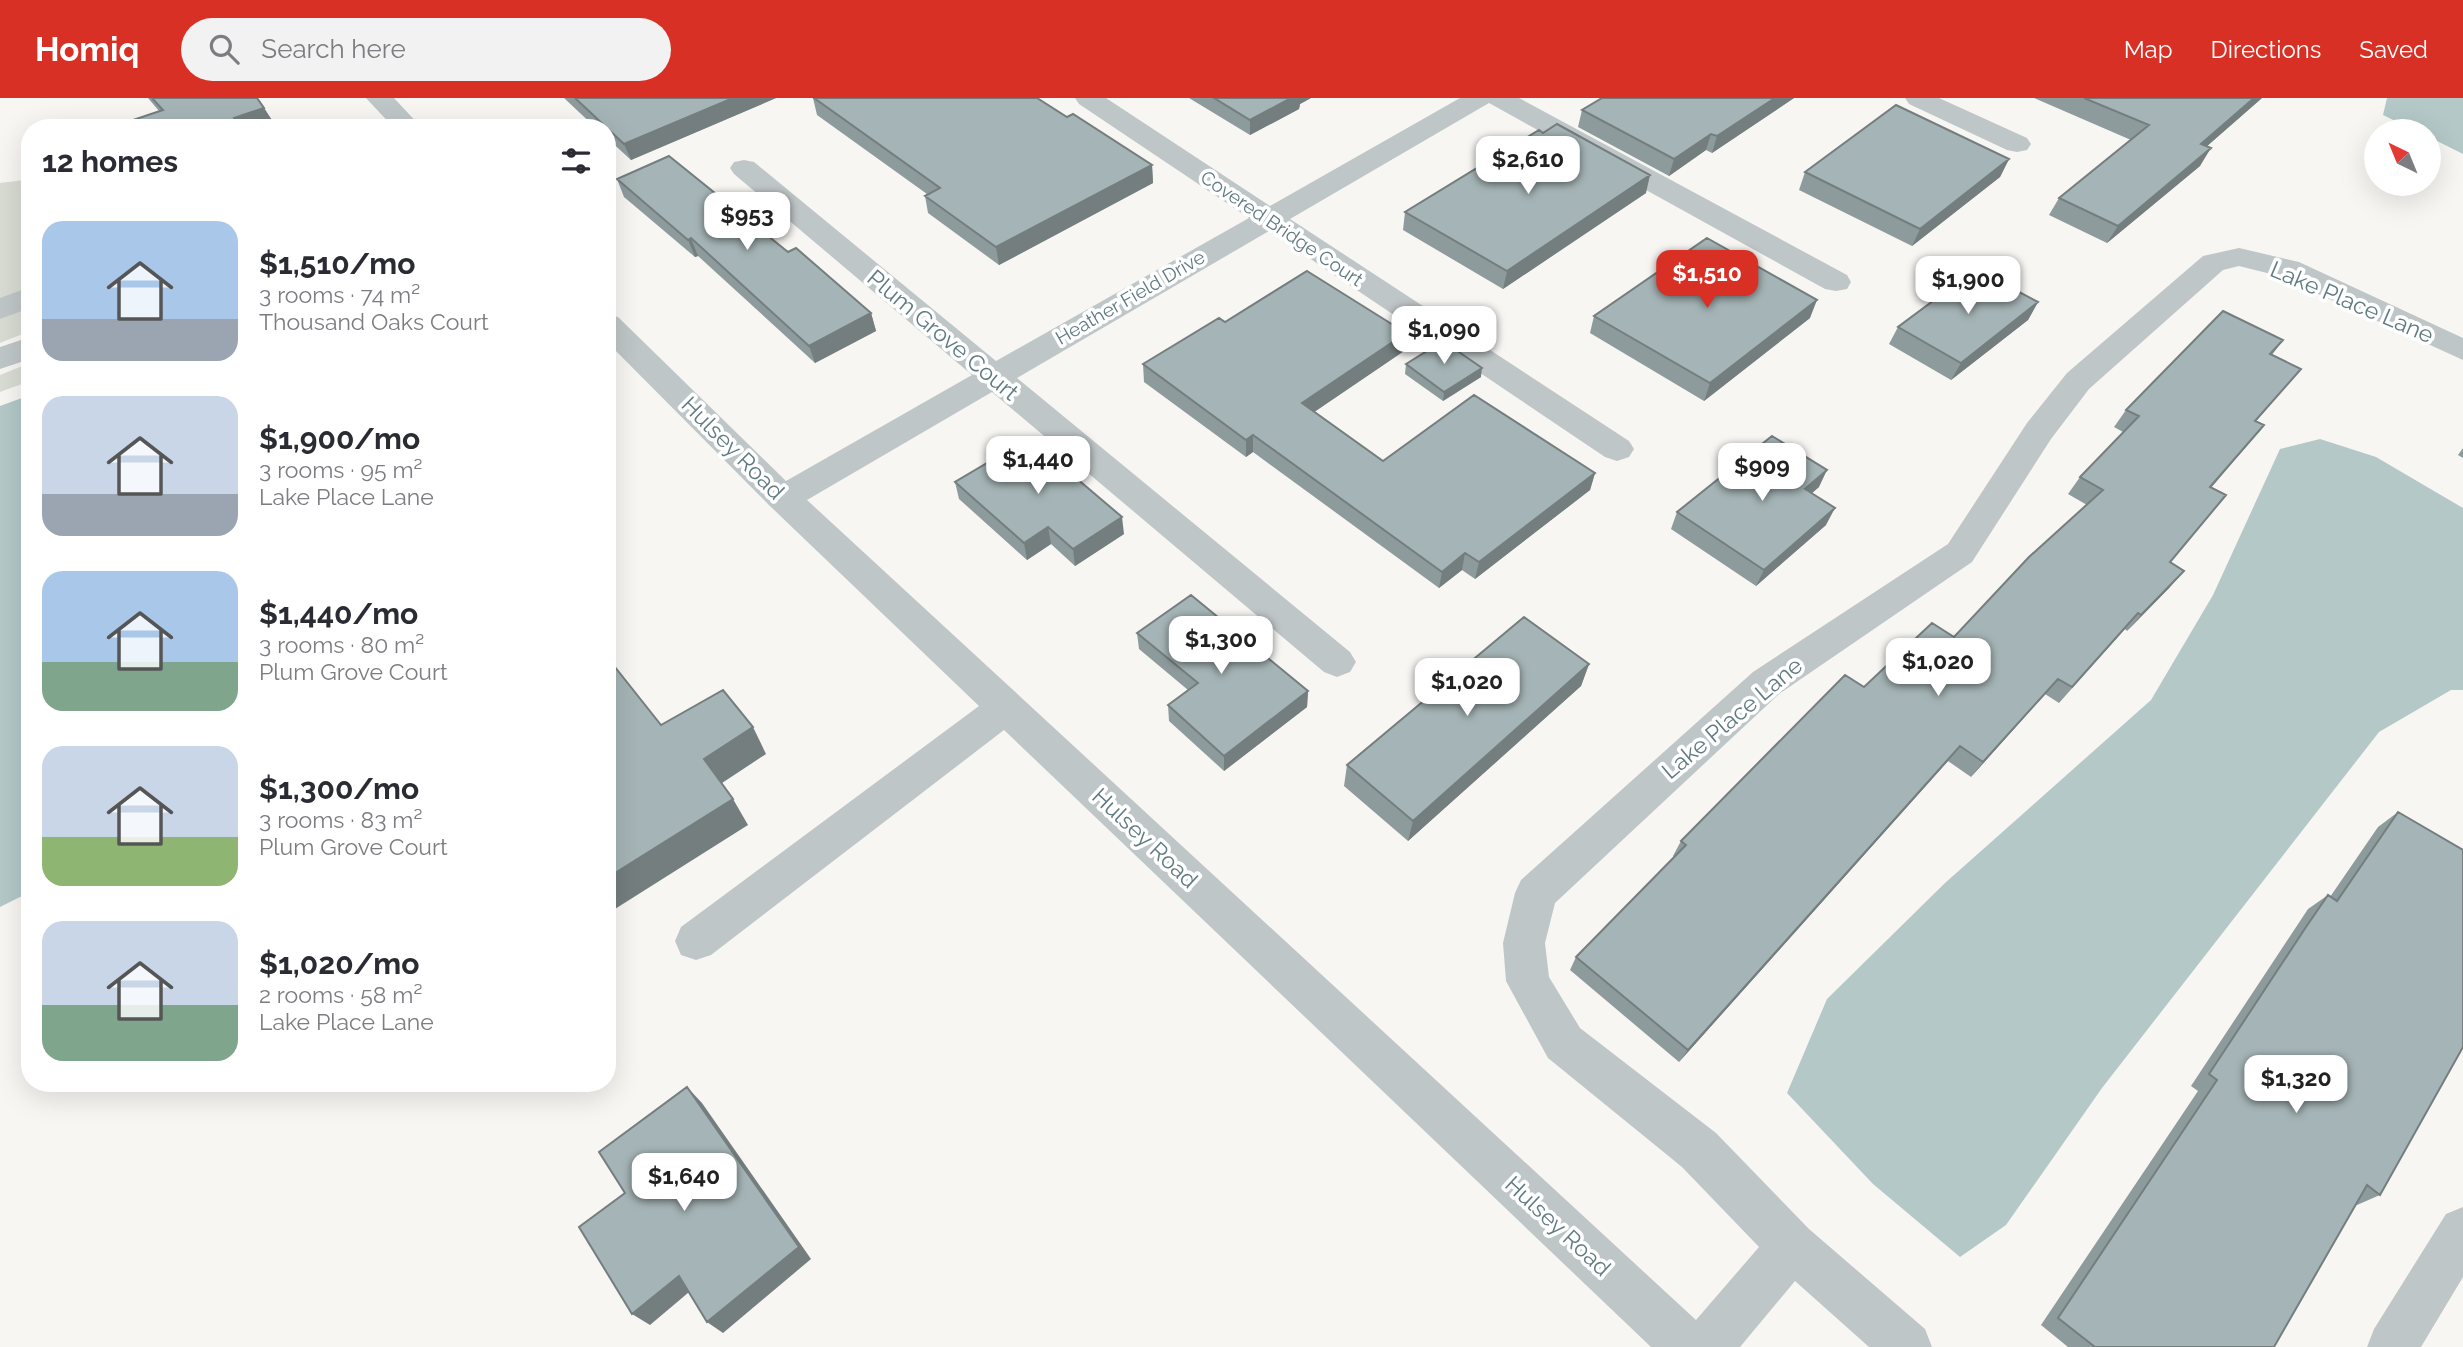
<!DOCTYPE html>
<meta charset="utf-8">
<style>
:root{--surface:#fff;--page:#f2f2f3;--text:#2b2b33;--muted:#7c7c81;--accent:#d93025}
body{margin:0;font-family:Raleway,sans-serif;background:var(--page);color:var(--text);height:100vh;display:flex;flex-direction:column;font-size:26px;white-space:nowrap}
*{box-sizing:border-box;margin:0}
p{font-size:23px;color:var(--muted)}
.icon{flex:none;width:38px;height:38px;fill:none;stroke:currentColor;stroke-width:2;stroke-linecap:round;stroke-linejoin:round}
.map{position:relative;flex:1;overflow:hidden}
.sheet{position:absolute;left:21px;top:21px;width:595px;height:973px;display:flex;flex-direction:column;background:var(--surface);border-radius:28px;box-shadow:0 7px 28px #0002}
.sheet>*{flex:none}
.needle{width:46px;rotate:317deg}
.fabs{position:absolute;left:2364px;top:21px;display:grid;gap:14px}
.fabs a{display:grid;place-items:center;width:77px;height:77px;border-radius:50%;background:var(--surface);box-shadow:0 7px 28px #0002;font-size:35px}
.price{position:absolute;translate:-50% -60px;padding:0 16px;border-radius:14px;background:#fff;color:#222;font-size:23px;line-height:46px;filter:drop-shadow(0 2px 4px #0008)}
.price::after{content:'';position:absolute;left:50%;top:42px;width:21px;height:16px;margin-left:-10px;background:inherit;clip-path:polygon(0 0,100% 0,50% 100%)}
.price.selected{background:var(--accent);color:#fff}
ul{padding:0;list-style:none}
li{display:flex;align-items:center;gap:21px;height:175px;padding:0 21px}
li span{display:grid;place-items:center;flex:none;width:196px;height:140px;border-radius:21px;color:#555}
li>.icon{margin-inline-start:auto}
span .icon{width:84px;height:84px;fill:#fffc;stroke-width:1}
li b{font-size:30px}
h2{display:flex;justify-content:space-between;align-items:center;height:84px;padding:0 21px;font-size:30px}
header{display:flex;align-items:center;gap:42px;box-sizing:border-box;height:98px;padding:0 35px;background:var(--accent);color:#fff}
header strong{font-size:33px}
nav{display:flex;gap:38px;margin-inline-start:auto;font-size:24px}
.search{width:490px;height:63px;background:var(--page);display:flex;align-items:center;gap:18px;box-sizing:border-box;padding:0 24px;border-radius:38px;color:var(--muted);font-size:26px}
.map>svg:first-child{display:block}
.green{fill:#d8dcd2}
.water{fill:#b4c8c8}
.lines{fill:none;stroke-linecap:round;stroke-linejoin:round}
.minor{fill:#bfc6c8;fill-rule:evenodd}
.wall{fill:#8e9b9d}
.shaded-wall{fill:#747e7f}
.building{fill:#a5b4b6;stroke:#747e7f;stroke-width:2}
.labels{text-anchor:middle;stroke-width:7;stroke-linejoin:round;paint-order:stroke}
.far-street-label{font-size:19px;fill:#5f7a81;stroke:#fff}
.street-label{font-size:23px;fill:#5f7a81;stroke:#fff}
</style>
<header>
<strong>Homiq</strong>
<div class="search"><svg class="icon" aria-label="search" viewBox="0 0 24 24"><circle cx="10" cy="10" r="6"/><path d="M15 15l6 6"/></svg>Search here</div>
<nav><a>Map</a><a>Directions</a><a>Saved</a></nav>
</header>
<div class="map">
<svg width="2463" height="1249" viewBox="0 0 2463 1249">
<rect width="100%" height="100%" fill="#f7f6f3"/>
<path class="green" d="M25,82L30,83V233L0,245V85Z
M30,265V283L0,294V277Z"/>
<path class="water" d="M2387,0H2463V56L2429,39V33H2416L2383,17Z
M30,297V794L0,809V308Z
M2320,341L2376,359L2463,410V592H2451L2379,634L2102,990L2006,1127L1960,1159L1873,1086L1787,995L1827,901L1945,785L2151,602L2213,497L2280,351Z"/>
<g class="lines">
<path class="minor" d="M366,0H394L422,30H394Z
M1075,0H1106L1270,108L1460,0H1519L1847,177L1851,184L1847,191L1836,193L1825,191L1489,5L1290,121L1629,343L1634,351L1629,359L1617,363L1605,359L1269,133L1017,280L1350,554L1356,564L1350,574L1337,579L1324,574L992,294L807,402L1696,1222L1759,1149L1682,1069L1548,960L1506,883L1503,845L1515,795L1521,782L1753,574L1948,446L2027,325L2067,275L2203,158L2239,150L2299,164L2463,240V262L2279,178L2239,168L2223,172L2089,291L2051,341L1972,464L1779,596L1555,805L1545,845L1549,879L1580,930L1716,1035L1809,1131L1925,1231L1932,1249H1869L1795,1183L1740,1249H1651L1004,632L711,857L696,862L681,857L675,843L681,829L979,608L771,409L607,244V216L618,219L786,383L972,277L734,76L730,70L734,64L744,62L754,64L996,263L1249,120L1079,6Z
M1905,0H1939L2027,40L2031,46L2027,52L2017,54L2007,52L1909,6Z
M30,189V210L0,221V200Z
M30,239V261L0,271V249Z
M2463,1109V1179L2421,1249H2367L2374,1231L2446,1116Z"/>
</g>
<path class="wall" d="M148,0H257L264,10L277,30H120L159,13Z
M564,0H776L631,62L607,40V30H596Z
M813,0L1067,19L1152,67L1153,85L999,167L928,115L925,98L927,96L817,17Z
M1189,0H1311L1300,6L1299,11L1250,37Z
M1602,0H1794L1712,55L1706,52L1669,78L1578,29L1582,12Z
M2034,0H2262L2207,48L2200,68L2107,145L2049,117L2059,100L2131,42Z
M2009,61L2000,79L1912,148L1799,92L1805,74Z
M617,81L788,154L871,215L876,233L815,265L698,158L695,159L624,99Z
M1646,95L1503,191L1403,132L1405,114Z
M2038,204L2028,222L1951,282L1889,246L1898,229Z
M1594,218L1810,220L1704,303L1590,235Z
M1225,224L1406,235L1404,253L1314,314L1383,363L1595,375L1590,392L1475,481L1462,472L1439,490L1253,354L1246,359L1144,284L1143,266Z
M2283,242L2272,257L2301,271L2256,323L2264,327L2211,390L2170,464V489L2127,533L2125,531L2059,605L2045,596L1971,679L1948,663L1679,964L1570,872L1576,859L1674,759L1673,758L1681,743L1864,589L1954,539L2087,407L2068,396L2080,379L2123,334L2114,329L2126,312Z
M1406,266L1481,279L1443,303L1405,276Z
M2463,350V360L2458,357Z
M955,384L1124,436L1075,468L1051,446L1027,462L959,401Z
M1819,389L1812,395L1826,427L1756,488L1671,431L1677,414Z
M1137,535L1308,593L1307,609L1224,673L1169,623L1168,607L1188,592L1139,551Z
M1589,566L1581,588L1408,743L1344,688L1347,667Z
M2398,714L2380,1097L2357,1107L2356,1106L2274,1249H2068L2041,1227L2198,993L2191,988L2308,811L2328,797L2330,799L2378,729Z"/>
<path class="shaded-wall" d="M733,0H776L631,62L624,46Z
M1291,0H1311L1300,6L1299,11L1250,37V22Z
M1775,0H1794L1712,55L1717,38Z
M2254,0H2262L2190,63L2201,46Z
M264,10L277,30H240L234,20Z
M1711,36L1706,52L1669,78L1674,61Z
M2211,50L2200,68L2107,145L2118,128Z
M2009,61L2000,79L1912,148L1920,131Z
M1152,67L1153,85L999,167L996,149Z
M1650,77L1646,95L1503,191L1507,173Z
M691,140L698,158L695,159L688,142Z
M1817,202L1810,220L1704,303L1710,285Z
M2038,204L2028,222L1951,282L1961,265Z
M871,215L876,233L815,265L809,248Z
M1406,235L1404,253L1301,323L1302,305Z
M1482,270L1481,279L1443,303L1444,294Z
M1253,337V354L1246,359V342Z
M1827,372L1819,389L1797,408L1805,391Z
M1595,375L1590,392L1475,481L1479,464Z
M1835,410L1826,427L1756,488L1764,472Z
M1122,419L1124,436L1075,468L1073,451Z
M1048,429L1051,446L1027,462L1024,445Z
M1465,455L1462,472L1439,490L1442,474Z
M2184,473L2170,489L2127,533L2141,517Z
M1589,566L1581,588L1408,743L1413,723Z
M2058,581L2045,596L1971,679L1983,664Z
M1308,593L1307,609L1224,673V658Z
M753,629L766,656L719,687L704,661Z
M1960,648L1948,663L1679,964L1688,952Z
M733,701L748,727L607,816V780Z
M687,989L702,1005L811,1161L723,1235L707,1224Z
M679,1178L695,1189L650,1227L632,1216Z"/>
<path class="building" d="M152,0H257L264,10L234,20L241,30H120L118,27L163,12Z
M575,0H733L624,46Z
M814,0H1037L1067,19L1073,16L1152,67L996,149L925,98L940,90Z
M1214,0H1291L1250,22Z
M1602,0H1775L1717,38L1711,36L1674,61L1582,12Z
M2084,0H2254L2201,46L2211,50L2118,128L2059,100L2149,27Z
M1896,7L2009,61L1920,131L1805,74Z
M1557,26L1650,77L1507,173L1405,114L1539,32L1543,35Z
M669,58L788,154L796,150L871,215L809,248L691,140L688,142L617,81Z
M1707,140L1817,202L1710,285L1594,218Z
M1976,171L2038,204L1961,265L1898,229Z
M1307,173L1406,235L1302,305L1383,363L1474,297L1595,375L1479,464L1465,455L1442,474L1253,337L1246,342L1143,266L1219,220L1225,224Z
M2223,213L2283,242L2270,256L2301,271L2255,323L2264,327L2210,389L2226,397L2170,464L2184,473L2141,517L2138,515L2072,589L2058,581L1983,664L1960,648L1688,952L1576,859L1686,747L1681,743L1845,577L1864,589L1932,525L1954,539L2029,459L2103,392L2080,379L2139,318L2126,312Z
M1443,243L1482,270L1444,294L1406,266Z
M1772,338L1827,372L1805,391L1835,410L1764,472L1677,414Z
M1029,340L1122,419L1073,451L1048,429L1024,445L955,384Z
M1191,497L1308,593L1224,658L1168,607L1198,585L1137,535Z
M1524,519L1589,566L1413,723L1347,667Z
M607,559L661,627L723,592L753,629L704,661L733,701L607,780Z
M2398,714L2463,752V949L2380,1097L2367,1087L2274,1249H2095L2058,1220L2217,982L2209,976L2306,829L2328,797L2337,803Z
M687,989L799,1149L707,1224L679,1178L632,1216L579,1129L625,1095L599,1054Z"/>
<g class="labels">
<g class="far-street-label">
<text transform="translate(1282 130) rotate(34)" y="7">Covered Bridge Court</text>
<text transform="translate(1130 199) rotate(-30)" y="7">Heather Field Drive</text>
</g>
<g class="street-label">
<text transform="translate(2352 204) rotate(23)" y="8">Lake Place Lane</text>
<text transform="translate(943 237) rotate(40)" y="8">Plum Grove Court</text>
<text transform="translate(733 350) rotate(45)" y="8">Hulsey Road</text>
<text transform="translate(1732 620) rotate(-40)" y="8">Lake Place Lane</text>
<text transform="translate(1145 740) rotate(43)" y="8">Hulsey Road</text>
<text transform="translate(1558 1128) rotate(43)" y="8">Hulsey Road</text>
</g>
</g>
</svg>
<div class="fabs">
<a><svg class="needle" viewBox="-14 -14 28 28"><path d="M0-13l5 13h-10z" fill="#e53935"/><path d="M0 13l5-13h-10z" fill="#7c7c81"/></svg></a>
</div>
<b class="price" style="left:1528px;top:98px">$2,610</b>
<b class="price" style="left:747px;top:154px">$953</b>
<b class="price selected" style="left:1707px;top:212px">$1,510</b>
<b class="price" style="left:1968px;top:218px">$1,900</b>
<b class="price" style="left:1444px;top:268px">$1,090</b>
<b class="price" style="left:1038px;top:398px">$1,440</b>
<b class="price" style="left:1762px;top:405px">$909</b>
<b class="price" style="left:1221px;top:578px">$1,300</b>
<b class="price" style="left:1938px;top:600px">$1,020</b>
<b class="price" style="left:1467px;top:620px">$1,020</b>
<b class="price" style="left:2296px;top:1017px">$1,320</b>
<b class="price" style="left:684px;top:1115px">$1,640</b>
<section class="sheet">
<h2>12 homes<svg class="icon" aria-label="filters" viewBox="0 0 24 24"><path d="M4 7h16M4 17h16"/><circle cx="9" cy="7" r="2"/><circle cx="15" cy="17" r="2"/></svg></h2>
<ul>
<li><span style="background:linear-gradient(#a9c7e8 70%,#9aa5b1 0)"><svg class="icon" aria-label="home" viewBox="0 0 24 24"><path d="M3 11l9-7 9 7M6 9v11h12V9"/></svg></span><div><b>$1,510/mo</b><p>3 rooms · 74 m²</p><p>Thousand Oaks Court</p></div></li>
<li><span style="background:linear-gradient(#c9d6e8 70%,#9aa5b1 0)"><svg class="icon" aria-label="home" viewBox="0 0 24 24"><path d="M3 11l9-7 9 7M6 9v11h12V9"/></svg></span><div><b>$1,900/mo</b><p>3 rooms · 95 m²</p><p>Lake Place Lane</p></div></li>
<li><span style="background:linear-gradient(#a9c7e8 65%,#7fa58c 0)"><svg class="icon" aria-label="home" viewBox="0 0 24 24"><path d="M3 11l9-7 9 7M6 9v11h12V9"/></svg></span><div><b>$1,440/mo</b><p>3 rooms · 80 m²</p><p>Plum Grove Court</p></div></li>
<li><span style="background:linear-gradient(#c9d6e8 65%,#8fb573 0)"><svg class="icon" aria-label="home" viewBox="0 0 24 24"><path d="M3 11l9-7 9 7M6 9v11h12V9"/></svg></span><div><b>$1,300/mo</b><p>3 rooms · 83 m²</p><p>Plum Grove Court</p></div></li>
<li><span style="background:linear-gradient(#c9d6e8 60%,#7fa58c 0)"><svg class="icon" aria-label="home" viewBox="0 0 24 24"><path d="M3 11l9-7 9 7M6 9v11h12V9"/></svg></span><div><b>$1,020/mo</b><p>2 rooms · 58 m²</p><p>Lake Place Lane</p></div></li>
</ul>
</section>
</div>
